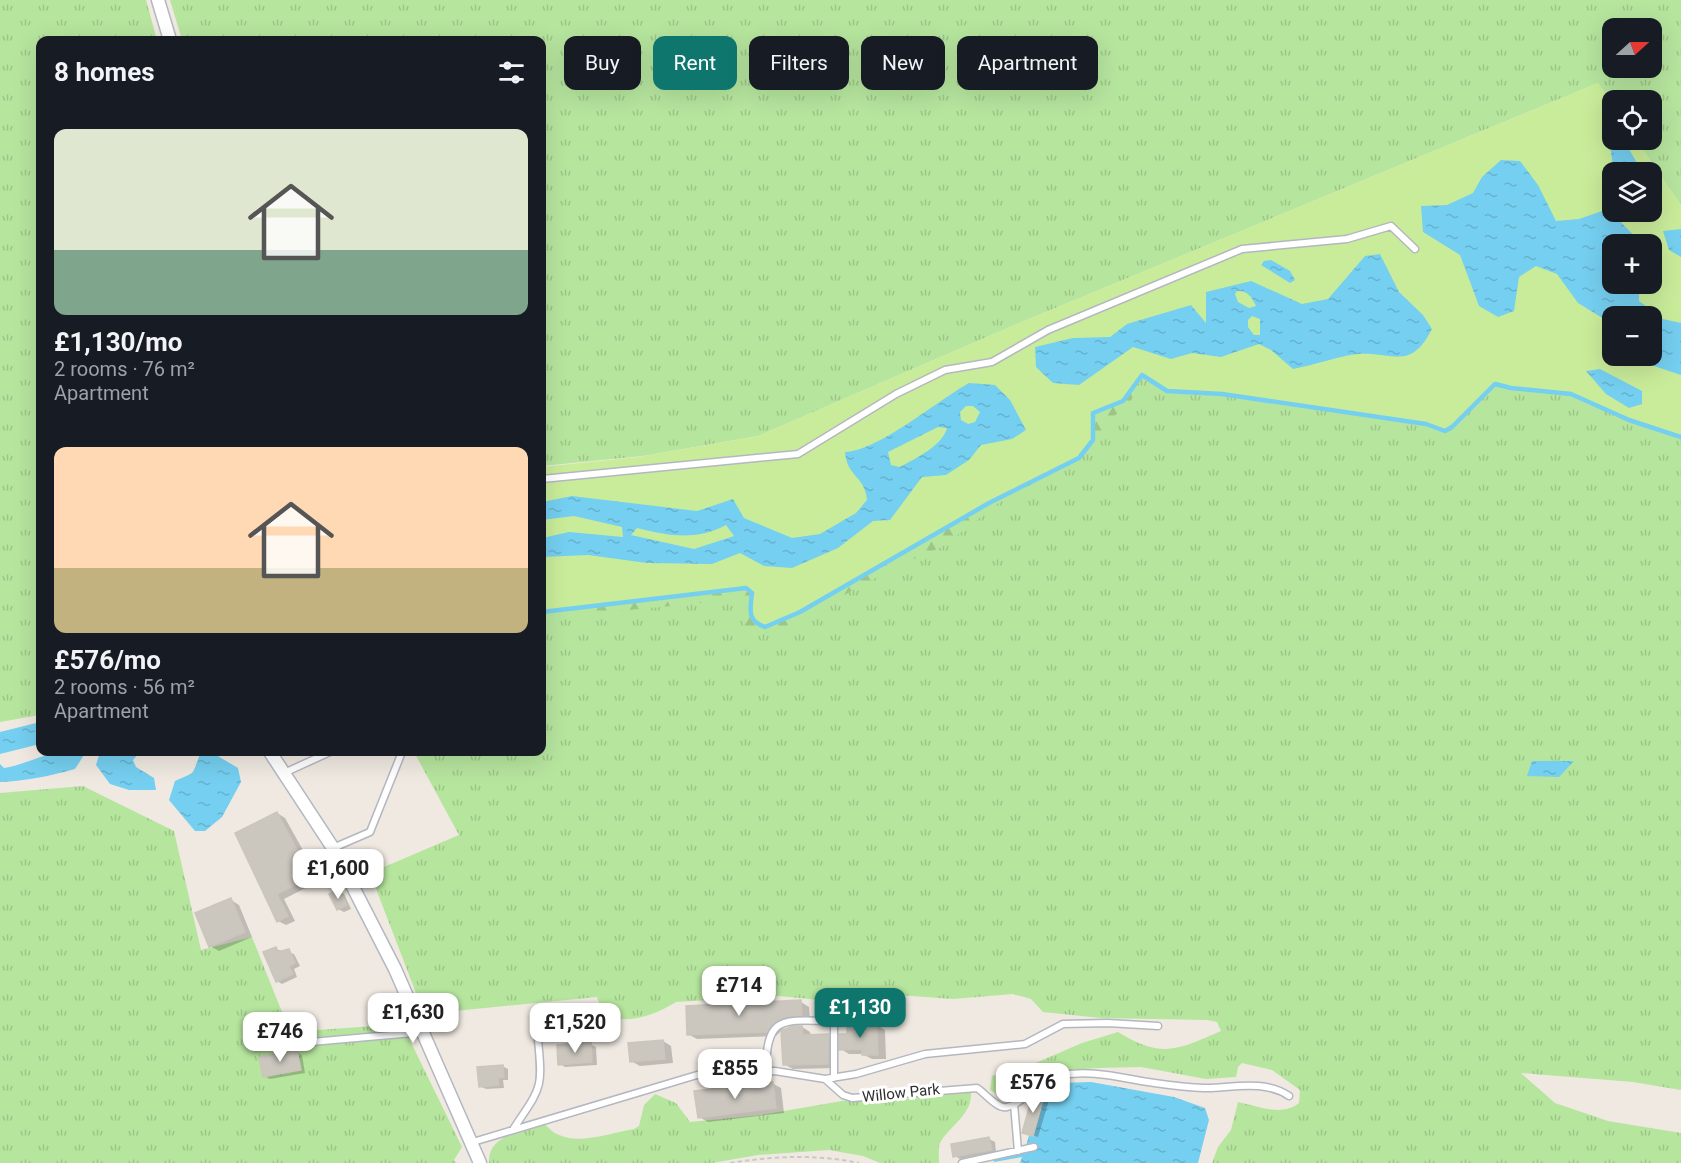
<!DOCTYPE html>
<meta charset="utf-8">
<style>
:root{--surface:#171b24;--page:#20242c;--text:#f1f3f6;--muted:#9ea1a6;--accent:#0f766e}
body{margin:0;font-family:Roboto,sans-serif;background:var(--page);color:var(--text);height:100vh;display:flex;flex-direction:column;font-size:22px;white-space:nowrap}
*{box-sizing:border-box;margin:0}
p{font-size:20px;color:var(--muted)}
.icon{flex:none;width:33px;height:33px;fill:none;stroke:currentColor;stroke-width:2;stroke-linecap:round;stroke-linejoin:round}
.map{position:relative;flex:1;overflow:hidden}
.details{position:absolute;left:36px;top:36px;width:510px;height:720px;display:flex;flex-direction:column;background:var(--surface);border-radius:12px;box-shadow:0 6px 24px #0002}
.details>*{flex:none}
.banner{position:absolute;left:564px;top:36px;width:570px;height:54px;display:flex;gap:12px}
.needle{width:39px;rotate:69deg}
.controls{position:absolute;left:1602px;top:18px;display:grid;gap:12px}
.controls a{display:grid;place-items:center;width:60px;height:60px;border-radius:12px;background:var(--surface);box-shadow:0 6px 24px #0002;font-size:30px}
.price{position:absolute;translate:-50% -51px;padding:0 14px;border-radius:12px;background:#fff;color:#222;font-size:20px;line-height:39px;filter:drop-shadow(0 2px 3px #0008)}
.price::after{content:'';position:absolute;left:50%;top:36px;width:18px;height:14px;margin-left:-9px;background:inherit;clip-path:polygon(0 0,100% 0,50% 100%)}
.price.selected{background:var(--accent);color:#fff}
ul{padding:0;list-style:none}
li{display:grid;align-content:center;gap:12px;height:318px;padding:0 18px}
li span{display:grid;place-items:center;height:186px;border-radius:12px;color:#555}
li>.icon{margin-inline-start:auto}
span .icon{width:108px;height:108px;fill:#fffc;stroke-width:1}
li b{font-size:26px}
h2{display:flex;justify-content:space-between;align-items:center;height:72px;padding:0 18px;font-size:26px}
.pill{padding:0 21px;border-radius:12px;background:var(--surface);box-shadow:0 6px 24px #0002;font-size:21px;line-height:54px}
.pill.selected{background:var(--accent);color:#fff}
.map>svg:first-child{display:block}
.grass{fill:url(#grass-tufts);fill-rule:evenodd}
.forest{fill:url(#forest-firs)}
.pitch{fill:#c9ec9a;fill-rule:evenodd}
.water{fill:url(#water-ripples);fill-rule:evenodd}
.shadow{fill:#0003}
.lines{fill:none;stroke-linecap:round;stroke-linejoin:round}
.stream{stroke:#75cff0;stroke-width:4.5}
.building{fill:#cbc7bf;stroke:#cbc5ba;stroke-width:1.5}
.lane-casing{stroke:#b4b7c1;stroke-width:9}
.street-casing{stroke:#b4b7c1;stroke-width:15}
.path{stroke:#c9c9c9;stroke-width:2;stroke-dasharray:4.5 3;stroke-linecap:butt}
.lane{stroke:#fff;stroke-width:6}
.street{stroke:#fff;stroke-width:12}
.labels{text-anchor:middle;stroke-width:6;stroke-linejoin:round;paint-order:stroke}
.street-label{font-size:15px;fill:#2e2e2e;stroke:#fff}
</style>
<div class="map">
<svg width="1681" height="1163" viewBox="0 0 1681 1163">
<defs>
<pattern id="grass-tufts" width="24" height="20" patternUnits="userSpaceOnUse" patternTransform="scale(1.5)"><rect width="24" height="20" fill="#b6e59e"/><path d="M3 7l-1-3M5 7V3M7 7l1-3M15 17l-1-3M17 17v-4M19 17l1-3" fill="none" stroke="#9dc588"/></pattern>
<pattern id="forest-firs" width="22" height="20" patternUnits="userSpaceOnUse" patternTransform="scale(1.5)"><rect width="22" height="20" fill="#b6e59e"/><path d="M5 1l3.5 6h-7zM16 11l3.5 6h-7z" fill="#9dc588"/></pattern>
<pattern id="water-ripples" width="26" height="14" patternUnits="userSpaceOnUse" patternTransform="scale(1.5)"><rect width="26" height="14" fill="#75cff0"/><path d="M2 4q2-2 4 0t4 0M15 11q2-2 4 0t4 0" fill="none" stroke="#66b2ce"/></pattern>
</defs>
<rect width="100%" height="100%" fill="#efe9e1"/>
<path class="grass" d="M0,0H146L157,40H40V715L0,722Z
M170,0H1681V205L1636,140H1652V100H1612V104L1598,83L1017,324L758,436L643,456L542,466V40H182ZM1612,28H1652V68H1612Z
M1142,375L1167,391L1222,394L1426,424L1445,431L1495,384L1515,389L1571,394L1629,420L1681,437V1090L1633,1082L1521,1073L1555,1103L1608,1121L1681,1133V1163H1212L1218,1147L1231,1130L1238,1102C1258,1106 1282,1117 1299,1103L1300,1090L1272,1070L1242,1063L1238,1067L1236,1077L1206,1079L1141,1067L1097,1068L1047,1072L1024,1083L1019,1090L999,1095L990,1090L992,1076L1024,1068L1082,1043L1118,1032C1162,1059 1177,1050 1221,1031L1217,1022L1207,1020L1101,1018L1043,1012L1031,999L1013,994L953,999L870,993L820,1000L779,996L676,1002C652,1017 607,1034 597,997L424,1014L370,873L459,835L414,752H542V612L989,503L1079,458Z
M83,786L174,831L201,950L252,937L290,1032L402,1024L462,1147L454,1160L457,1163H0V793Z
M950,1093H971C972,1115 949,1126 940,1143C938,1148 939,1157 939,1163H880L863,1156L829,1150L758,1155L712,1163H489C487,1135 523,1131 544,1123C565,1151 604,1134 634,1129L639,1126L644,1105L655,1094L676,1103L690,1122L761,1115L842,1101Z"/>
<path class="forest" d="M1142,375L1130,403L1108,421L1097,447L997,504L942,547L900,565L775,632L749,633L735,600L542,618V583Z"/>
<path class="pitch" d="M1598,83L1612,104V140H1636L1681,205V437L1629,420L1571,394L1495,384L1445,431L1426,424L1222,394L1167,391L1142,375L1123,401L1093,413V440L1082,454L989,503L800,612L765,627C747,621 750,610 752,593L746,588L542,612V467L638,457L758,436L1017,324ZM1612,172H1652V212H1612ZM1612,244H1652V284H1612ZM1612,316H1652V356H1612Z"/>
<path class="water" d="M1609,140H1624L1642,172H1614Z
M1501,160L1520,161L1538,185L1556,221L1579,219L1602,211L1614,215L1642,244H1612V284H1639V301L1663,319L1681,323V375L1651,365L1643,356H1652V316H1612V324L1578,303L1557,274L1536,266L1519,277L1514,311L1498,317L1479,306L1460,255L1423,232L1421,206L1447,205L1473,193L1482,177Z
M1681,229V257L1669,250L1663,231Z
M1380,254L1399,292L1423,315L1432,329C1410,372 1393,351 1357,354C1336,357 1314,365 1293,369L1271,350L1259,344L1221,357L1192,353L1171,359L1133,347L1079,385L1053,383L1036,367L1035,347L1073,338L1110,337L1127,324L1191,305L1206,323V292L1251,281L1302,304L1328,299L1365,256ZM1237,291C1247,290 1252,297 1256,306L1249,308L1238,302L1235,294ZM1252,316L1260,319V335H1254L1248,327V320Z
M1271,260L1290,271L1295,280L1290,283L1261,265L1264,261Z
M1600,369L1642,391V404L1629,408L1606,394L1586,371Z
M969,383L995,385L1010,400L1026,430L1012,439L981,445L969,460L946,475L922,477L890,520L873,521L838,548L792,568L764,566L740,553L712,564L647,563L588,555L542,557V538L569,532L623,537L622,527L574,516L542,520V502L572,496L697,511L733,499L744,518L792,538L820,534L856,513L867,500C865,476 847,477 845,452C878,451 937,401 969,383ZM966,406H973L980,412L975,422L968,424L961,420L960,412ZM938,427L947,428C942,446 916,458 900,467L891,465L888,452ZM726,525L734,536L694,549L631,535L637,528C670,536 695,541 726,525Z
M40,722V744L0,754V732Z
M60,752H81L84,755L75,769C50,776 26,781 0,782V764L4,768C24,765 40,755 60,752Z
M100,752H164L163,754L139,753L133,760L136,767L154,778L156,790H129L110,784L96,765Z
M211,752L238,768L241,782L222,817L205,831H195L169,800L175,781C197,771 191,777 200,754Z
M1532,761H1574L1559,777L1527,776Z
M1091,1082L1174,1097L1205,1108L1209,1120L1198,1163H1020L1022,1157L994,1162L993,1155L1026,1146L1042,1089L1049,1091L1057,1083Z"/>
<path class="shadow" d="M277,813L285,818L309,861L320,856L328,860L335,873L284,899L295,921L286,925L278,921L237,834Z
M339,891L344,894L351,909L344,912L338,909L331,895Z
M231,900L239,905L252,937L219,951L210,946Z
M275,949L294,954L300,966L294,969L297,977L282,984L277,981Z
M801,1002L809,1007L810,1020L789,1023L776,1036L697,1039L688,1034Z
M877,1025L885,1030L886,1059H872L862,1054H849L841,1049L849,1035Z
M802,1027L810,1032L811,1037L828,1036L837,1041L836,1068L793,1069L784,1064Z
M663,1041L671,1046L673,1063L640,1066L631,1061Z
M590,1044L596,1047L597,1065L565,1067L560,1064Z
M297,1052L302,1055L305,1073L270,1079L264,1076Z
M502,1066L508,1069V1080H503L504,1088L486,1089L480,1086Z
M772,1083L781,1088L784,1113L708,1122L699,1117Z
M1044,1094L1050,1097L1038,1137L1024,1132Z
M989,1139L995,1142L996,1152L960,1159L955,1156Z"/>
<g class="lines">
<path class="stream" d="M542,612L746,588L752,593C750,610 747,621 765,627L800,612L989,503L1079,458L1093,440V413L1123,401L1142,375L1167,391L1222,394L1426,424L1445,431L1452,427L1495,384L1511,388L1571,394L1629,420L1681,437"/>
</g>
<path class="building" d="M277,812L303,861L320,854L328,869L277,894L288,916L277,922L235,833Z
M339,889L347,905L337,910L329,894Z
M231,898L245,932L209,947L195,913Z
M276,947L278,952L289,949L295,963L289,966L293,974L276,982L263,952Z
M801,1000L802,1015L780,1019L767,1032L687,1035L686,1006Z
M847,1024H877L878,1055H862V1049L839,1050V1034H847Z
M792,1026H802L803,1035L829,1034L828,1064L783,1065L781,1031Z
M663,1040L665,1059L630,1062L628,1043Z
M591,1042L592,1062L558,1065L557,1045Z
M297,1050L301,1070L263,1077L259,1057Z
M503,1065L504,1077L498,1078L499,1085L479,1087L477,1067Z
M773,1082L776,1108L698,1118L694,1091Z
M1039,1091L1045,1093L1033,1136L1022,1133L1032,1097Z
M989,1137L992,1150L953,1157L951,1144Z"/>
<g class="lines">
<defs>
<path id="lane" d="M542,479L798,454L896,394L945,370L992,362L1048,330L1242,249L1347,239L1391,226L1415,249
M284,773L330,752
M333,848L370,832L402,752
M255,1047L424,1032
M766,1071C766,1012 785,1021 834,1021V1078
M825,1079L856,1074L925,1054L1025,1044L1063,1024L1108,1023L1158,1026
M1014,1104L1018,1151
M514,1128C541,1087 543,1090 538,1040
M473,1142L697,1075L775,1071L825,1079L843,1095L852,1098L977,1088C985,1093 998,1110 1007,1107C1027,1102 1030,1083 1057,1076C1093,1068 1127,1080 1162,1084C1177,1086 1193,1088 1208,1088C1235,1087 1266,1080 1289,1096
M962,1163L1034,1147"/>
<path id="street" d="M158,0L170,40
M270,752L333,848L395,969L480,1163"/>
</defs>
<use href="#lane" class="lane-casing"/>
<use href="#street" class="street-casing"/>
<path class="path" d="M730,1163C774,1156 816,1154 859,1163"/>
<use href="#lane" class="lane"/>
<use href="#street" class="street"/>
</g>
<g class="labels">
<g class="street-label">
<text transform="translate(901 1093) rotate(-6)" y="5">Willow Park</text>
</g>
</g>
</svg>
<div class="controls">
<a><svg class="needle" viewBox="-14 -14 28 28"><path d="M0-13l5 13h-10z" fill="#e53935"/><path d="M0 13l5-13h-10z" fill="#9ea1a6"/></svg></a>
<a><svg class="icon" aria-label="locate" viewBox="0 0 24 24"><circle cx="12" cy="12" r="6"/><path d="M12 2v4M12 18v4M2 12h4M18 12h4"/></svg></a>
<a><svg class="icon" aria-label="layers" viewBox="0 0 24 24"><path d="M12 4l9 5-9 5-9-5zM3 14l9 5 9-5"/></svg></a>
<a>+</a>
<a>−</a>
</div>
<b class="price" style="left:338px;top:900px">£1,600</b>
<b class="price" style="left:739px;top:1017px">£714</b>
<b class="price selected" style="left:860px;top:1039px">£1,130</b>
<b class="price" style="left:413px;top:1044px">£1,630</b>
<b class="price" style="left:575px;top:1054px">£1,520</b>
<b class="price" style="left:280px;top:1063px">£746</b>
<b class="price" style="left:735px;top:1100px">£855</b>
<b class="price" style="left:1033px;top:1114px">£576</b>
<div class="banner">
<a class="pill">Buy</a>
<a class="pill selected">Rent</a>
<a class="pill">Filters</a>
<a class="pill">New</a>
<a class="pill">Apartment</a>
</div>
<section class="details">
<h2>8 homes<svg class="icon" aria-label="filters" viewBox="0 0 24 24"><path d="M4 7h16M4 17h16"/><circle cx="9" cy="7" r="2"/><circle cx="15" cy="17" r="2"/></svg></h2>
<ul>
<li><span style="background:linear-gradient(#dfe7d0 65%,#7fa58c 0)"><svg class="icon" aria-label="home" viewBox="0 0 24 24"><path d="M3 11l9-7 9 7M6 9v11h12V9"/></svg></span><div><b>£1,130/mo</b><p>2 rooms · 76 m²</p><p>Apartment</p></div></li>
<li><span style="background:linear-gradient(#ffd9b3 65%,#c2b280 0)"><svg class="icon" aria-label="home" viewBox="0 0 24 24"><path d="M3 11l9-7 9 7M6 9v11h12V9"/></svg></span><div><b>£576/mo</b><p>2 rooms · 56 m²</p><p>Apartment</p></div></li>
</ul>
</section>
</div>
